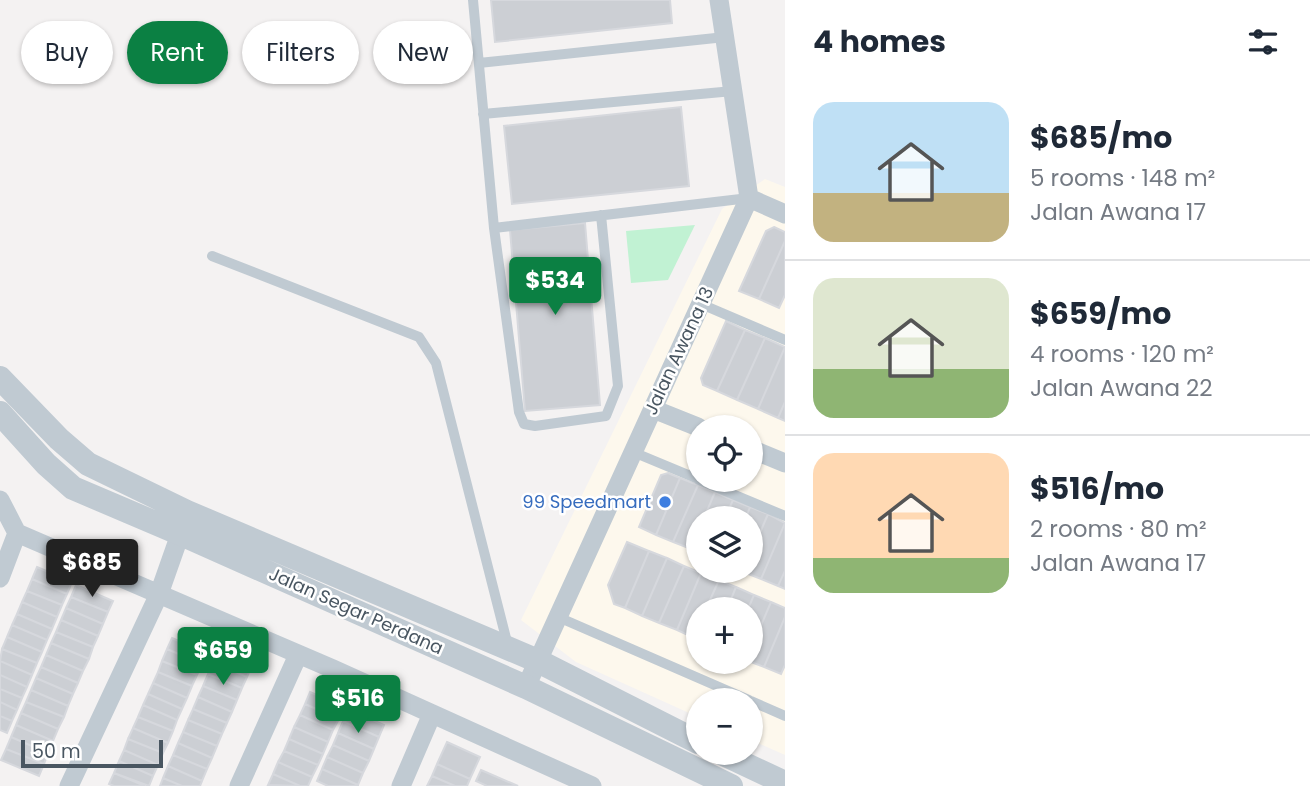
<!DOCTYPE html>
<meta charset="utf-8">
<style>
:root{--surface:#fff;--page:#f2f2f3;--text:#1f2937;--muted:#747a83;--line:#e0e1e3;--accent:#0b8043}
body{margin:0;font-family:Poppins,sans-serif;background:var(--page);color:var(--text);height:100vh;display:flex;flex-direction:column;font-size:26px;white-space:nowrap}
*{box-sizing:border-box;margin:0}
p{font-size:23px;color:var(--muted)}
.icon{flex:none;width:38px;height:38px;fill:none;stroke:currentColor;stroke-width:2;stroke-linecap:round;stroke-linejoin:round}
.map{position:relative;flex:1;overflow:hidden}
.panel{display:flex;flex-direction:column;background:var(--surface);width:525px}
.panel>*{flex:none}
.top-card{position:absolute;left:21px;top:21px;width:658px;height:63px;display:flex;gap:14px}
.fabs{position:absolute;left:686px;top:415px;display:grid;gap:14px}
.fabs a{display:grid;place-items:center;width:77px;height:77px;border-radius:50%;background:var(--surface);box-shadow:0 2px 5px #0004;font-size:35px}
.scale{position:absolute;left:21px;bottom:18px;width:142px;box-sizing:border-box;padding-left:7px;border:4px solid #495661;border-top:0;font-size:19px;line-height:24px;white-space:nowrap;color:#495661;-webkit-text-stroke:5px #fff;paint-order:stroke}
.price{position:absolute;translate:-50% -60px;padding:0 16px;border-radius:7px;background:var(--accent);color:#fff;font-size:23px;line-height:46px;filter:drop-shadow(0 2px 4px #0008)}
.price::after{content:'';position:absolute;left:50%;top:42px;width:21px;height:16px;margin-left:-10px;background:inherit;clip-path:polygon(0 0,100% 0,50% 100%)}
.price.on{background:#222;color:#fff}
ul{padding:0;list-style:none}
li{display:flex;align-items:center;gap:21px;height:175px;padding:0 28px}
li+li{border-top:2px solid var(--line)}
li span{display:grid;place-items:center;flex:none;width:196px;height:140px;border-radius:21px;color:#555}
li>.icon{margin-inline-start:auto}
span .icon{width:84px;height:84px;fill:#fffc;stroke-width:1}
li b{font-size:30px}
h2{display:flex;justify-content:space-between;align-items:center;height:84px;padding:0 28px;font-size:30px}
.chip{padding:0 24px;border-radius:32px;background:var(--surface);box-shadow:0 2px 5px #0004;font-size:24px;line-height:63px}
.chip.on{background:var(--accent);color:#fff}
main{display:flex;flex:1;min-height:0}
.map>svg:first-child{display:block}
.commercial{fill:#fdf8ed;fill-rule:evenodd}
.green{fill:#c1f2d3}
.building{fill:#cccfd4;stroke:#d6d8dd;stroke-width:2}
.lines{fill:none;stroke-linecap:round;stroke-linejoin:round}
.service{stroke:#c0cad2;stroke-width:10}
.minor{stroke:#c0cad2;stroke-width:19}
.tertiary{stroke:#c0cad2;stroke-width:24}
.shop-dot{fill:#3f7fe0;stroke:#fff;stroke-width:2.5}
.labels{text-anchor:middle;stroke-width:5;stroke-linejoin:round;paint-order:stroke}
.street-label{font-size:18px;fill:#495661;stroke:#fff}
.shop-label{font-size:18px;fill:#366cbe;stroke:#fff;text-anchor:end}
</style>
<main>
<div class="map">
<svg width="785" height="786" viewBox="0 0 785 786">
<rect width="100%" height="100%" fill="#f4f2f2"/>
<path class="commercial" d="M765,179L785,187V755L751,740V700H698V717L576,662L521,620L722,209ZM698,427H751V480H698ZM698,518H751V570H698ZM698,609H751V662H698Z"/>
<path class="green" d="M695,225L668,280L631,283L626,231Z"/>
<path class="building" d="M491,0H670L672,23L495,42Z
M681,107L689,186L512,204L504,126Z
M585,223L600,405L525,411L510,230Z
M774,227L785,232V241L759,299L739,291L766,231Z
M785,241V295L779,308L759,299Z
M726,321L745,330L717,391L703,385L701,378Z
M745,330L765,338L737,400L717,391Z
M765,338L785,347L758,409L737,400Z
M785,347V402L778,418L758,409Z
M785,402V421L778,418Z
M668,473L680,478L656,535L639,527L661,475Z
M680,478L698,485L673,542L656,535Z
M698,485L715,492L704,518H698V532L691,549L673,542Z
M715,492L733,500L725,518H704Z
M733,500L750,507L746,518H725Z
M750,507L768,514L751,554V518H746Z
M768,514L785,523L761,579L743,572L751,570V554Z
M785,523V571L778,586L761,579Z
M698,532V552L691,549Z
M627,542L649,551L625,608L614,604L608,585Z
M649,551L667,558L642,616L625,608Z
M667,558L684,566L659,623L642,616Z
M684,566L701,573L677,630L659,623Z
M37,567L72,582L67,594L32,579Z
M785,571V589L778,586Z
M701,573L719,580L706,609H698V628L694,638L677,630Z
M32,579L67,594L62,605L27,591Z
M719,580L736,587L727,609H706Z
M76,585L113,601L108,612L71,597Z
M736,587L754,595L748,609H727Z
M27,591L62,605L57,617L22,602Z
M754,595L771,602L751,649V609H748Z
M71,597L108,612L103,624L66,608Z
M22,602L57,617L52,629L17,614Z
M771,602L785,608V617L764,667L751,662V649Z
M66,608L103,624L98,636L61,620Z
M17,614L52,629L47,640L12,625Z
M785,617V665L781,674L764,667Z
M61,620L98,636L93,647L56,632Z
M12,625L47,640L42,652L7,637Z
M56,632L93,647L89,659L51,643Z
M7,637L42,652L37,663L2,649Z
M172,638L206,653L202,664L167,649Z
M223,640L257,654L247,677L213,662Z
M51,643L89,659L83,671L46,655Z
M2,649L37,663L32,675L0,661Z
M167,649L202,664L197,675L162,661Z
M46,655L83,671L78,683L41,667Z
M0,661L32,675L27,687L0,675Z
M162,661L197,675L192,686L158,672Z
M213,662L247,677L242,688L208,674Z
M41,667L78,683L73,694L36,678Z
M158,672L192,686L187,698L153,683Z
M208,674L242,688L237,700L203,686Z
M0,675L27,687L22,698L0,689Z
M36,678L73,694L68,706L31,690Z
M153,683L187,698L182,709L148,694Z
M203,686L237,700L232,712L198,697Z
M0,689L22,698L17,710L0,702Z
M31,690L68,706L64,717L26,702Z
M310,692L344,707L339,719L305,704Z
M148,694L182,709L177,720L143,705Z
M198,697L232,712L227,723L193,709Z
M0,702L17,710L12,721L0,716Z
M26,702L64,717L58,729L21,713Z
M305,704L339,719L333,730L300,715Z
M143,705L177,720L173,731L138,717Z
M193,709L227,723L222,734L188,720Z
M348,709L384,725L379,737L343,721Z
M21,713L58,729L53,741L16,725Z
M300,715L333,730L328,742L294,727Z
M0,716L12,721L7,733L0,730Z
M138,717L173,731L168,743L133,728Z
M188,720L222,734L217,746L183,732Z
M343,721L379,737L374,749L338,733Z
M16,725L53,741L48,753L11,737Z
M294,727L328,742L323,754L289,739Z
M133,728L168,743L163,753L128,739Z
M183,732L217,746L212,758L178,743Z
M338,733L374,749L369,761L333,745Z
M11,737L48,753L44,764L6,749Z
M128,739L163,753L158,765L124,750Z
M289,739L323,754L318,765L284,751Z
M447,742L480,757L470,779L437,764Z
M178,743L212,758L207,769L173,755Z
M333,745L369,761L363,773L327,757Z
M6,749L44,764L39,776L1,760Z
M124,750L158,765L153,776L119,761Z
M284,751L318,765L312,777L278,762Z
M173,755L207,769L202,781L168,766Z
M327,757L363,773L358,785L322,769Z
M119,761L153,776L149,786L114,773Z
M278,762L312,777L308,786H300L273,774Z
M437,764L470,779L467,786H455L432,776Z
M168,766L202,781L200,786H182L163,778Z
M322,769L358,785V786H328L317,781Z
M481,770L518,786H487L476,781Z
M114,773L145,786H114L109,784Z
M273,774L300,786L268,785Z
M432,776L455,786H427Z
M163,778L182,786H160Z"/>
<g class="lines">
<path class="service" d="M473,0L494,228L519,412L524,424L535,426L606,416L618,386L601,215
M479,63L725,37
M483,114L733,91
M494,228L749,198
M212,256L419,337L436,363L508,646
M701,304L785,340
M633,452L698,479
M699,480L785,516
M558,617L749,700
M751,701L785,716"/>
<path class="minor" d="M749,198L785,214
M653,409L698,427
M751,449L785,463
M0,500L17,533
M17,533L333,669L592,786
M0,578L17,533
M526,687L749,198L719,0
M69,786L159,594L184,523
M239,786L298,655
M401,786L432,714"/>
<path class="tertiary" d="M0,378L59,439L88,464L187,512L538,661L698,742
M0,413L46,464L73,488L181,534L526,687L731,786
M719,752L785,783"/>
</g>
<circle class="shop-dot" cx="665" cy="502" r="7"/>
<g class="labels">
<g class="street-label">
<text transform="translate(679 351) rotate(-65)" y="6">Jalan Awana 13</text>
<text transform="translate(356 611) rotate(24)" y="6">Jalan Segar Perdana</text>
</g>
<g class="shop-label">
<text x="651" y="508">99 Speedmart</text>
</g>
</g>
</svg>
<div class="fabs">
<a><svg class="icon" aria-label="locate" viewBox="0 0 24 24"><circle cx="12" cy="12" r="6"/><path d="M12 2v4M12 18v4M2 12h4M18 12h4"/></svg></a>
<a><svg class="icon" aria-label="layers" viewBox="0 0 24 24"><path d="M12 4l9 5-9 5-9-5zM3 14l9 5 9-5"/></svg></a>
<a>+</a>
<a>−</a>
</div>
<div class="scale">50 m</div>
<b class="price" style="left:555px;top:317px">$534</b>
<b class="price on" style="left:92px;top:599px">$685</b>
<b class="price" style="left:223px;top:687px">$659</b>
<b class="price" style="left:358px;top:735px">$516</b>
<div class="top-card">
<a class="chip">Buy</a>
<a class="chip on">Rent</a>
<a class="chip">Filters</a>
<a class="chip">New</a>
</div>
</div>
<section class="panel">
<h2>4 homes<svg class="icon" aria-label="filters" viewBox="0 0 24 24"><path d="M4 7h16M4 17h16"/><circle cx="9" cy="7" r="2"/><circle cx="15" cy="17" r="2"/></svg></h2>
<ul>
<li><span style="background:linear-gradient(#bfe0f5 65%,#c2b280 0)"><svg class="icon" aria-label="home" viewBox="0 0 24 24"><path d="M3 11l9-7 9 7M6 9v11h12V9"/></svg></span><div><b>$685/mo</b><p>5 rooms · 148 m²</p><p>Jalan Awana 17</p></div></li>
<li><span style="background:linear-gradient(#dfe7d0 65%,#8fb573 0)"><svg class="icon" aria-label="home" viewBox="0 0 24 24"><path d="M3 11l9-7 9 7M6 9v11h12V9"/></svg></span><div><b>$659/mo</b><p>4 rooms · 120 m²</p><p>Jalan Awana 22</p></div></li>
<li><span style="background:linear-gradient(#ffd9b3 75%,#8fb573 0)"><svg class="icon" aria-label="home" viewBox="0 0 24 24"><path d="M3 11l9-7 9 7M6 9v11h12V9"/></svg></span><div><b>$516/mo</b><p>2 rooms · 80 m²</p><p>Jalan Awana 17</p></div></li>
</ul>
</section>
</main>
